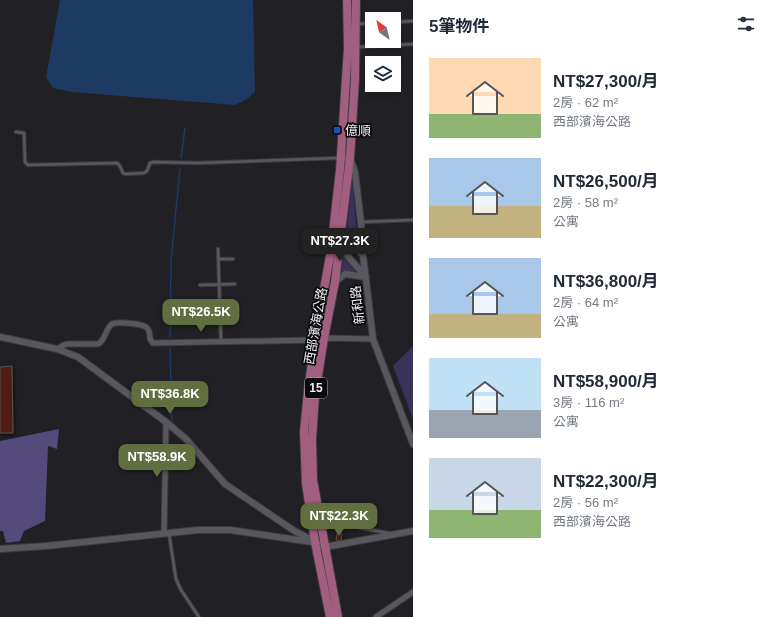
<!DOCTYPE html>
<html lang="zh-TW">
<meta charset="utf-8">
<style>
:root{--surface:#fff;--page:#f6f6f7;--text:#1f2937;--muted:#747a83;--accent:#616e40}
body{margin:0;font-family:Helvetica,"Noto Sans TC",sans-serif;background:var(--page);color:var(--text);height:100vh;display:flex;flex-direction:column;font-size:15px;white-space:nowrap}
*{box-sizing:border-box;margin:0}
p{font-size:13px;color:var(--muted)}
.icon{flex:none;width:22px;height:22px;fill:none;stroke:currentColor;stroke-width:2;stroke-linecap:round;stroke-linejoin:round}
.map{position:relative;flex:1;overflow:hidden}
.side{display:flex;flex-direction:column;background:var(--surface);width:360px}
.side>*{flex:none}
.needle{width:26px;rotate:326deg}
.buttons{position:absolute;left:365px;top:12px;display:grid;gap:8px}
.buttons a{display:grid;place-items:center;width:36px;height:36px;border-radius:0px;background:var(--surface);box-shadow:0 2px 6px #0003;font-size:20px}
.price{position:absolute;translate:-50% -34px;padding:0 9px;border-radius:8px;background:var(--accent);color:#fff;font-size:13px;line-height:26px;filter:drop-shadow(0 1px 2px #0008)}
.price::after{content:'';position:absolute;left:50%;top:24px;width:12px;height:9px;margin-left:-6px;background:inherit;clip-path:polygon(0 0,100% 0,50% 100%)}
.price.current{background:#222;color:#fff}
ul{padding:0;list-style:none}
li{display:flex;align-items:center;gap:12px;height:100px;padding:0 16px}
li span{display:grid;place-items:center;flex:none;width:112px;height:80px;border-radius:0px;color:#555}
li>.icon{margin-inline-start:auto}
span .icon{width:48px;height:48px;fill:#fffc;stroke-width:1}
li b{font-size:17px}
h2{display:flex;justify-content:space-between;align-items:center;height:48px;padding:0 16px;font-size:17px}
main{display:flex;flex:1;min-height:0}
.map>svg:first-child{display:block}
.green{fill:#3a315c}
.forest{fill:#544b7c}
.water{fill:#1d3a62}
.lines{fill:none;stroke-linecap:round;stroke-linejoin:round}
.stream{stroke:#1d3a62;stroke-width:1.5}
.building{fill:#511e13;stroke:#5a5452;filter:url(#shadow)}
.service-casing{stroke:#3c3c3f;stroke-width:4.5}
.minor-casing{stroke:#3c3c3f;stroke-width:7}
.tertiary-casing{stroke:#3c3c3f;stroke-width:8}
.primary-casing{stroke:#3c3c3f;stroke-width:10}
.service{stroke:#58575d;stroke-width:2.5}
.minor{stroke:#58575d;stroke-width:5}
.tertiary{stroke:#58575d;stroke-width:6}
.primary{stroke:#a25e7f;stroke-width:8}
.transit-dot{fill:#1a4fb4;stroke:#0a0a0c;stroke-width:1.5}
.labels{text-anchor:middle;stroke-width:3.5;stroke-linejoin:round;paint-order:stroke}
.shield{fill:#0a0a0c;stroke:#a8a8aa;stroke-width:1}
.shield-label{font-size:12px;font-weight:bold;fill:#ecebee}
.poi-label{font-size:13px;fill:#ecebee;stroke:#0a0a0c;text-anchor:start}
.street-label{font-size:13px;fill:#ecebee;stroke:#0a0a0c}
</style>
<main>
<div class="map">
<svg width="413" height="617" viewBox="0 0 413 617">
<defs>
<filter id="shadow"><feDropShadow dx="1" dy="2" stdDeviation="2" flood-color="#0009"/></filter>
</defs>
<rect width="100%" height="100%" fill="#212025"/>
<path class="green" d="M352,177L358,247L346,241Z
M343,257L355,271H347L341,273Z
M413,346V419L393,366Z"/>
<path class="forest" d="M59,429L57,449L48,446L45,521L24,531L20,541L6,543L3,531H0V441Z"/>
<path class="water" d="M60,0H253L255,92L247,99L235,105L71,92L53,88L46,77Z"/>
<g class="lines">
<path class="stream" d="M181,158L185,128
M170,337L171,261L180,168
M170,348L172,421"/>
</g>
<path class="building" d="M12,366L13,433H0V367Z
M337,533L342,534L341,541L336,540Z"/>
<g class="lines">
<defs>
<path id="service" d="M394,22L413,21
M356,24L372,23
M358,47L413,44
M16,132L24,133L25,162L28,165L117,163L120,166L123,173L125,174L144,173L147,171L150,163L154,162L198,163L339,158
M361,222L413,220
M218,249L221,341
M219,259H233
M200,285L235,284
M203,312L220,310L235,309
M360,528L388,533
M169,534L176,579L181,590L199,617"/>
<path id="minor" d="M57,349L64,345L67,344H98C106,340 105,329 112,324C117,321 142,324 146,327C150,330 150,335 150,339L153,343H155L315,340L324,338L373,339
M164,534L166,422
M376,617L413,592"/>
<path id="tertiary" d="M341,158H350L355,172L361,223L363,255L373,339L413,444
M338,245L366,277
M338,248C349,245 354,246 363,255
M335,282L345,274L366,277
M0,337L57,349L78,357L166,422L186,439L225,484L293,530L325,547L413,531
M0,549L46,546L198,530H230L312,542"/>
<path id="primary" d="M330,617L315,542L306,484L304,432L308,391L315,340L331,250L340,170L348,48L347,0
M338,617L313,480L312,440L315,395L324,338L335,282L350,158L355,79L356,0"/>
</defs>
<use href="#service" class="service-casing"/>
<use href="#minor" class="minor-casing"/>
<use href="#tertiary" class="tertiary-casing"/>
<use href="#primary" class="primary-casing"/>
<use href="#service" class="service"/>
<use href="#minor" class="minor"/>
<use href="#tertiary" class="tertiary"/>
<use href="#primary" class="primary"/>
</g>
<rect class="transit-dot" x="333" y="126" width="8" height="8" rx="2"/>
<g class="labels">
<rect class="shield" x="305" y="378" width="22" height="20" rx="3"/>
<g class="shield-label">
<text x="316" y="392">15</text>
</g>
<g class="poi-label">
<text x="345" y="135">億順</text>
</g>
<g class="street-label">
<text transform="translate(357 305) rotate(-97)" y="5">新和路</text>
<text transform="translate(315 326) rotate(-80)" y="5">西部濱海公路</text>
</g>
</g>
</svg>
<div class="buttons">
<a><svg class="needle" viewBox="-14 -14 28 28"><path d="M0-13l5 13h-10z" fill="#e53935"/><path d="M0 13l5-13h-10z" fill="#747a83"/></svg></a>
<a><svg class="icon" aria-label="layers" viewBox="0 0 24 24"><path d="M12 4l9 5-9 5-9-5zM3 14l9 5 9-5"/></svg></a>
</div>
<b class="price current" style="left:340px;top:262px">NT$27.3K</b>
<b class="price" style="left:201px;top:333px">NT$26.5K</b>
<b class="price" style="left:170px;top:415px">NT$36.8K</b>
<b class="price" style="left:157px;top:478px">NT$58.9K</b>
<b class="price" style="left:339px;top:537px">NT$22.3K</b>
</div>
<section class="side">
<h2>5筆物件<svg class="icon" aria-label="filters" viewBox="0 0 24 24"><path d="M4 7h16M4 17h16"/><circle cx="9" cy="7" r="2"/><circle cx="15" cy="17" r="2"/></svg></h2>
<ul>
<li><span style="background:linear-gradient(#ffd9b3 70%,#8fb573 0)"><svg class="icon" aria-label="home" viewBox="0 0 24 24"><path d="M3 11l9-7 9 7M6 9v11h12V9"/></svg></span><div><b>NT$27,300/月</b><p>2房 · 62 m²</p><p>西部濱海公路</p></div></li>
<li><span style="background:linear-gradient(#a9c7e8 60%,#c2b280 0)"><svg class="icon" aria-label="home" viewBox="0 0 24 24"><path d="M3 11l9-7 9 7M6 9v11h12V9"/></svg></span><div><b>NT$26,500/月</b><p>2房 · 58 m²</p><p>公寓</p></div></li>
<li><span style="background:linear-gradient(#a9c7e8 70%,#c2b280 0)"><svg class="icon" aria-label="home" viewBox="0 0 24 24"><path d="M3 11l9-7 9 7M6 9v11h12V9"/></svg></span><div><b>NT$36,800/月</b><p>2房 · 64 m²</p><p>公寓</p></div></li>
<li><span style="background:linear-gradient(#bfe0f5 65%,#9aa5b1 0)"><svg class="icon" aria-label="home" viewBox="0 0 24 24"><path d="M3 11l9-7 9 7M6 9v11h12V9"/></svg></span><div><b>NT$58,900/月</b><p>3房 · 116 m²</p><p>公寓</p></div></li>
<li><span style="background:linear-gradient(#c9d6e8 65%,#8fb573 0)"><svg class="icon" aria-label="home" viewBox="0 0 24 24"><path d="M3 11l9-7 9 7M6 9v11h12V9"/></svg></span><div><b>NT$22,300/月</b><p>2房 · 56 m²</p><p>西部濱海公路</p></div></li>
</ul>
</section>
</main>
